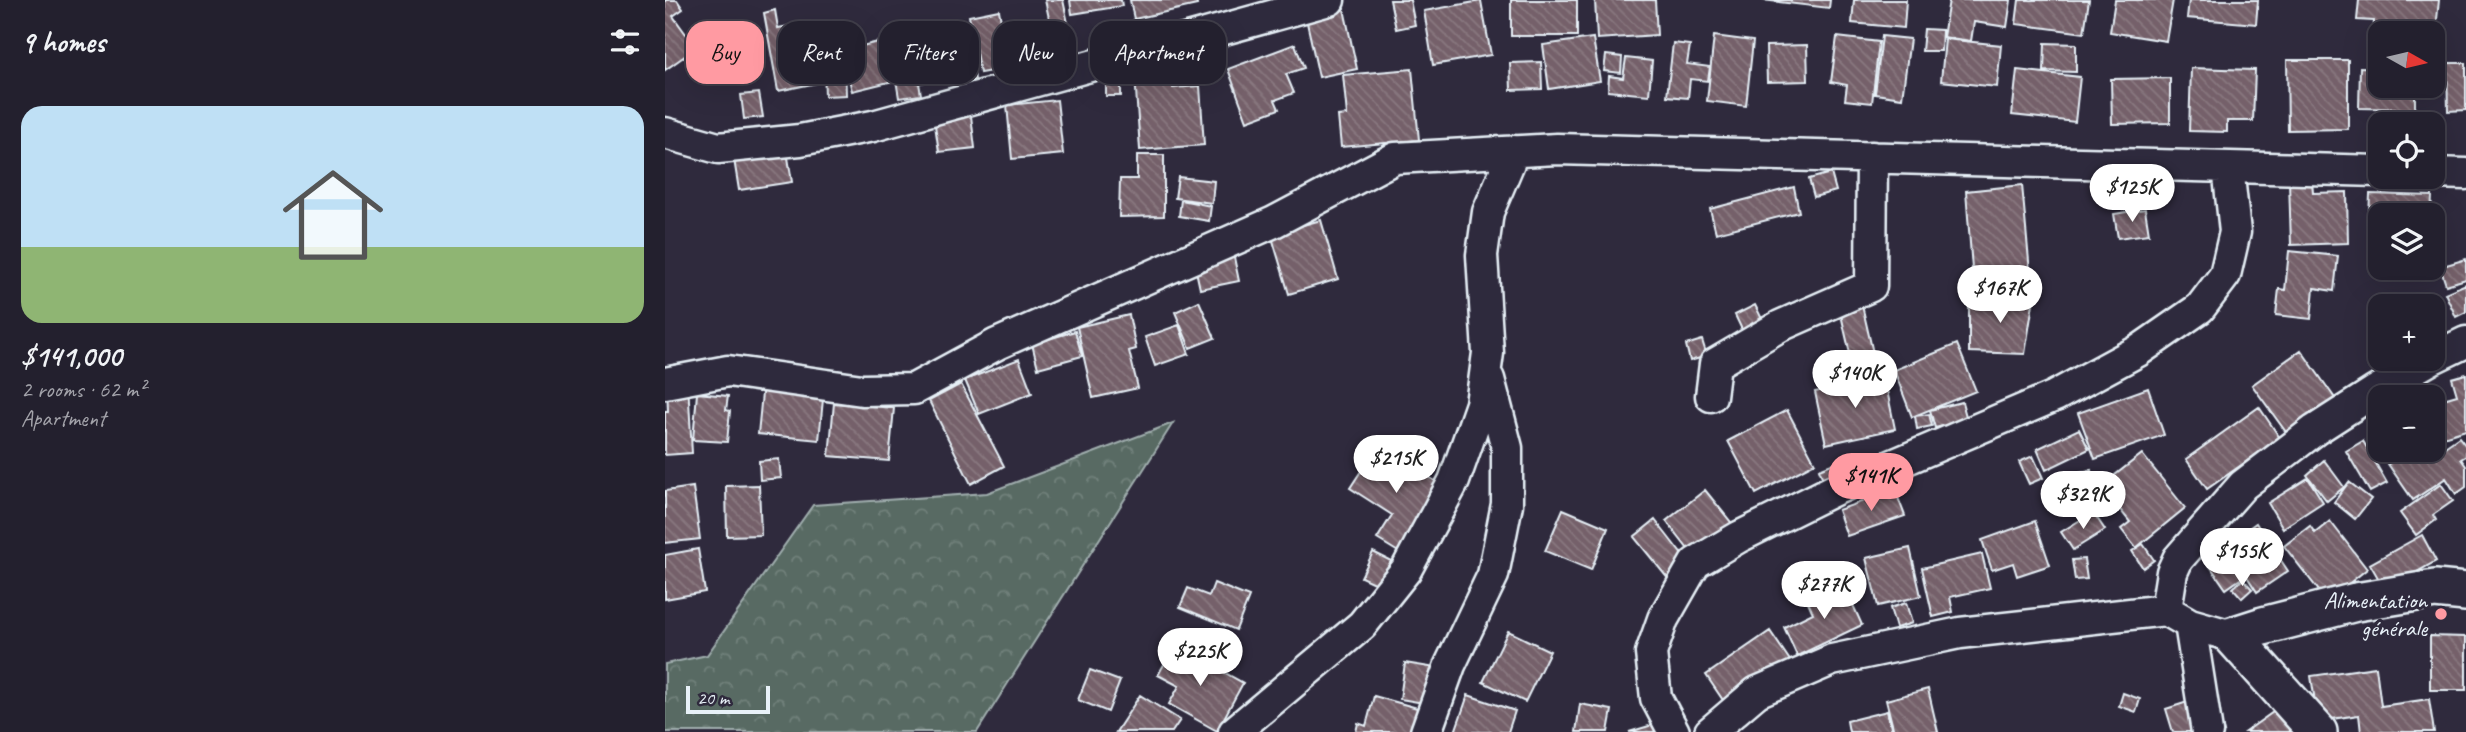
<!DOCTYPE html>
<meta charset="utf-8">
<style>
:root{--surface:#23202e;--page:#2f2d3a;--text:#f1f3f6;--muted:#a3a3aa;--line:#403e4a;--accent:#ff9aa2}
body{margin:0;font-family:Caveat,sans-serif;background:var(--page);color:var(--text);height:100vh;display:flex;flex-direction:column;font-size:26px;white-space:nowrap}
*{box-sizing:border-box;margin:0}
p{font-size:23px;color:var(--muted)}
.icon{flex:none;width:38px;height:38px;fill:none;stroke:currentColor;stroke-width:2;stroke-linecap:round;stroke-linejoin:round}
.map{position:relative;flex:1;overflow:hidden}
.panel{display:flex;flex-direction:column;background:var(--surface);width:665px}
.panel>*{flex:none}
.banner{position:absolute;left:21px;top:21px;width:665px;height:63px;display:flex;gap:14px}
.needle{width:46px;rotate:98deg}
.controls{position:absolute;left:1703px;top:21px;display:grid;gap:14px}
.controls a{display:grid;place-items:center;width:77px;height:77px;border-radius:14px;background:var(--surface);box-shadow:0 7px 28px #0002,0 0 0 2px var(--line);font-size:35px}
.scale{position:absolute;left:21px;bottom:18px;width:84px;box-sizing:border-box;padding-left:7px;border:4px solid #e8f1f8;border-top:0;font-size:19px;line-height:24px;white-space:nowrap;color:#e8f1f8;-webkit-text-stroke:5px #2f2a3d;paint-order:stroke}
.price{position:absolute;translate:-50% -60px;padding:0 16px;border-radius:24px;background:#fff;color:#222;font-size:23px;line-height:46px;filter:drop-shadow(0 2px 4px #0008)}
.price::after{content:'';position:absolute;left:50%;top:42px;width:21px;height:16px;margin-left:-10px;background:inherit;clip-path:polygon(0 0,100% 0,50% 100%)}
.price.active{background:var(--accent);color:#111}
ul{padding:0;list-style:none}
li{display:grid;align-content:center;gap:14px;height:371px;padding:0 21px}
li span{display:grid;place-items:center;height:217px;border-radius:21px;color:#555}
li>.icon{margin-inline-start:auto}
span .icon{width:126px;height:126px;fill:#fffc;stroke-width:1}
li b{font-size:30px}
h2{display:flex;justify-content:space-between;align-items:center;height:84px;padding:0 21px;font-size:30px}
.pill{padding:0 24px;border-radius:21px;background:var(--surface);box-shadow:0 7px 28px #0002,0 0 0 2px var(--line);font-size:24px;line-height:63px}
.pill.active{background:var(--accent);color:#111}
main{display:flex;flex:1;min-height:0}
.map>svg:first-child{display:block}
.forest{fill:url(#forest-crowns);stroke:#a0aeae;stroke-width:2}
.building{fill:url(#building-back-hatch);stroke:#e8f1f8;stroke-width:2}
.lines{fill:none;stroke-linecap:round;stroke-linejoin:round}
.minor-casing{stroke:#e8f1f8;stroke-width:35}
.tertiary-casing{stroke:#e8f1f8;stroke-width:42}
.minor{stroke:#2f2a3d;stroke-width:30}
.tertiary{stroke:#2f2a3d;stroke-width:37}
.poi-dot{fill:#ff9aa2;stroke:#2f2a3d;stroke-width:2.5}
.labels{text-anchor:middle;stroke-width:6;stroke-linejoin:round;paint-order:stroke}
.poi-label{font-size:24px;fill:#e8f1f8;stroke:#2f2a3d;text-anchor:end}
</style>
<main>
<section class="panel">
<h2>9 homes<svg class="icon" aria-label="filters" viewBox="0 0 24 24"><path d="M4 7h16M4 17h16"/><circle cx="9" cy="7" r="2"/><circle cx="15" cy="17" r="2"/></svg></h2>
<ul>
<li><span style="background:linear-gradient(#bfe0f5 65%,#8fb573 0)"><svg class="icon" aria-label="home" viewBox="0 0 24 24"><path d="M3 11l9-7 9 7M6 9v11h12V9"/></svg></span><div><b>$141,000</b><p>2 rooms · 62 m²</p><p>Apartment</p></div></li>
</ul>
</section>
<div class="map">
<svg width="1801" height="732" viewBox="0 0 1801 732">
<defs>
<pattern id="forest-crowns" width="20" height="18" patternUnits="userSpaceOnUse" patternTransform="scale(1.75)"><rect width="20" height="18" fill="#596b64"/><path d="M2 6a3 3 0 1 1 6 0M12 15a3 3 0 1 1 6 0" fill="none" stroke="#71817b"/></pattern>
<pattern id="building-back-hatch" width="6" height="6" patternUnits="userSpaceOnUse" patternTransform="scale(1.75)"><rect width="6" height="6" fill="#75616a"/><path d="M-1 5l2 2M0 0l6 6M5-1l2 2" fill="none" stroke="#897880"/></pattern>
</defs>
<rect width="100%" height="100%" fill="#2f2a3d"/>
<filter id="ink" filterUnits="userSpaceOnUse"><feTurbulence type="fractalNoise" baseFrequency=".0143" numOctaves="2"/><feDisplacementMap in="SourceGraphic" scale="14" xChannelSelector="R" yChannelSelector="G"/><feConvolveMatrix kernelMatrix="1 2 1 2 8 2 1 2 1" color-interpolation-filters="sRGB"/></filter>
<g filter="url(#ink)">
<path class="forest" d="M508,423L312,732H0V664L42,655L148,505L322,493Z"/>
<path class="building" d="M0,0H12L18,9L8,16L31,48L0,70Z
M380,0H398L404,28L387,32Z
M405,0H456L457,6L407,14Z
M465,0H531L532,5L469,19Z
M725,0H745L750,25L731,29Z
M846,0H912V36H846Z
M930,0H990L992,35L932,39Z
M1097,0H1165L1164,8Z
M1189,0H1241L1239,28L1187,23Z
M1284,0H1346L1342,27L1309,22L1306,41L1278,37Z
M1354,0H1424L1419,33L1351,24Z
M1450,0H1508L1501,41L1445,32Z
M1524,0H1593L1591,24L1522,18Z
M1694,0H1774L1771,29L1750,26L1749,33H1715V37H1708L1709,21L1692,20Z
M816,1L826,55L768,65L759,11Z
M679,9L692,69L654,77L641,18Z
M110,10L113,28L125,26L132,65L148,62L152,83L113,91L99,13Z
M334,10L344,68L315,73L304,16Z
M302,26L310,80L281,84L280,79L254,83L256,95L234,98L224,38Z
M1259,29L1277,30L1276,51H1257Z
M1049,36L1088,41L1081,106L1042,101Z
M1217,36L1245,39L1237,98L1210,94Z
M1172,37L1214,42L1207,103L1180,100L1182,85L1166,82Z
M928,38L935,81L884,89L878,45Z
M1280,39L1336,45L1332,87L1276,81Z
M217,41L228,81L187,91L177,51Z
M1008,43L1025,45L1022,64L1045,67L1043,81L1025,79L1023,98L1002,96Z
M1380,43L1411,44V72L1379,71Z
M630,44L639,68L621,74L629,93L610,100L614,109L582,121L563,69Z
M1142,45L1143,81L1102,82L1101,46Z
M941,55L957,57L956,73L939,71Z
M961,58L987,61L984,95L943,91L944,76L958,78Z
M1622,60H1683V129L1623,130Z
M876,62L877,89L846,90L845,63Z
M1782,63H1801V110L1783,111Z
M180,65L181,95L160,96L159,66Z
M1695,67L1715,68V86H1764V95H1750V109L1694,108Z
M1526,68L1590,70L1588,121H1562V132L1524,131Z
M747,69L754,140L676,147L673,116L682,115L678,75Z
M1352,70L1415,77L1410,122L1347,115Z
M507,73L508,88L535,86L539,145L475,150L470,75Z
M441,78H456V96H441Z
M1505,78V123L1447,124L1446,79Z
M94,93L98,117L79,119L76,95Z
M392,100L398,154L347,159L342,105Z
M305,108L310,148L274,152L268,112Z
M120,139L127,182L74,190L67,147Z
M472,155H499V216L454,217L455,179H472Z
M1166,173L1171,191L1149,197L1144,179Z
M513,177L549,181L547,203L510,198Z
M1647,180L1648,193L1682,192L1683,243L1626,245L1624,181Z
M1357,185L1365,272L1324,275V267L1307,269L1301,191Z
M1129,187L1134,212L1051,233L1045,209Z
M1705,194L1767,196L1766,215H1715V240L1703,239Z
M516,200L546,206L544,221L514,216Z
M1480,209L1484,234L1453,238L1449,214Z
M656,220L673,279L624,294L606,234Z
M567,248L574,281L535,289L528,257Z
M1624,251L1673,256L1669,291L1649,288L1646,319L1611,315L1614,289L1620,290Z
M1801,259V279L1781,285L1775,267Z
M1801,284V312L1791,317L1780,293Z
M1369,297L1360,354L1304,352V299Z
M1764,297L1778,332L1768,336V306H1740Z
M534,301L550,338L525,348L510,312Z
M1196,301L1208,353L1186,358L1174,306Z
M1090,305L1100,325L1080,336L1070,315Z
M464,315L471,349L464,351L473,388L428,398L412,327Z
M514,325L524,354L490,366L480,337Z
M410,331L417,356L373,368L367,344Z
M1037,340L1042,356L1025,361L1021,345Z
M1292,344L1311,391L1247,417L1229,370Z
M1636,350L1674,404L1626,439L1587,385Z
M354,359L367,393L314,414L300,380Z
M1801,374V430L1778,437L1768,402L1792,395L1787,378Z
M1219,376L1230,429L1161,444L1150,392Z
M23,383L27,453L0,455V411H3L2,384Z
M98,383L159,389L154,440L93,434Z
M296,384L339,466L306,484L264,401Z
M1483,388L1499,435L1430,459L1413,413Z
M32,393L63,396L61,410L65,411L62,442L28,440Z
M1297,402L1302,420L1270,428L1265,410Z
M169,403L229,408L224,461L164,456Z
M1594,407L1615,438L1542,489L1521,459Z
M1122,410L1150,463L1091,494L1063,441Z
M1264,414L1267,426L1252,429L1250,416Z
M1414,429L1424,449L1381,470L1372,449Z
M1794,437L1801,446V456L1796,459L1801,466V487L1791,494L1781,478L1748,500L1723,464L1730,460L1723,450H1756L1763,459Z
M1698,441L1722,483L1705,492L1681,451Z
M713,445L778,486L735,553L712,539L727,515L685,488Z
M1477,454L1520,508L1471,548L1456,529L1465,522L1436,486Z
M1189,455L1197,472L1161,487L1154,469Z
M1368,456L1378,478L1364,484L1354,462Z
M114,459L116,478L95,480L94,461Z
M1659,460L1679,487L1662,501L1642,475Z
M1426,470L1428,488L1415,489L1413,472Z
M1643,478L1658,502L1618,528L1603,503Z
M1684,482L1706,499L1690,519L1669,502Z
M1776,484L1788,501L1768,515L1771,520L1751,535L1735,513Z
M94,485L96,535L62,536L61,486Z
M28,487L35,539L0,543V491Z
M1040,490L1070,527L1030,558L1001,521Z
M1230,490L1240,516L1182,536L1173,510Z
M898,509L943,528L926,570L880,551Z
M1428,512L1440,530L1408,550L1396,532Z
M990,520L1025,565L1005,581L969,537Z
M1370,521L1385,565L1352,576L1348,563L1327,570L1317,540Z
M1665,521L1702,569L1662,601L1619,546L1645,526L1650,533Z
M1591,523L1623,571L1592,592L1581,575L1561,589L1540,559Z
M1757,535L1771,561L1720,590L1705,564Z
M1478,544L1489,560L1478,568L1467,551Z
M1245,548L1256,596L1213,606L1201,558Z
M33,549L40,592L0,599V555Z
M708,552L726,561L713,585L696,577Z
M1317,554L1325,588L1285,597L1288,612L1268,617L1257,568Z
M1419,559L1422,579L1410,580L1407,560Z
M1578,579L1587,589L1577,598L1568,588Z
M549,583L584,597L571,630L515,607L523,588L544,596Z
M1179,585L1197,625L1132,656L1119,627L1148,613L1143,602Z
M1241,603L1247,623L1231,628L1225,608Z
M843,631L885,651L860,702L818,682Z
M1105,631L1128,665L1108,701L1090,713L1066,712L1041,675Z
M1765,636L1801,637V690H1765Z
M510,645L578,683L552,731L504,704L514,686L493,675Z
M740,663L771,668L765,704L735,699Z
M1711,667L1716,706L1764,699L1769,732H1696L1694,715L1653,721L1646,676Z
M425,670L455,681L443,712L413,700Z
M1543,679L1559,732H1508L1501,709L1529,700Z
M1263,689L1273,732H1229L1221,700Z
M1458,693L1475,699L1471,712L1454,706Z
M475,695L515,720L507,732H451Z
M803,695L850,711L843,732H790Z
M709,696L756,709L750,732H691L693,723L701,726Z
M915,704L947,710L943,732H911Z
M1611,710L1626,732H1580Z
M1222,711L1227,732H1184L1182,721Z
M1001,721L1004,732H964Z"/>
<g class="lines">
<defs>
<path id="minor" d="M0,133L53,148L135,140L208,126L664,0
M1768,173L1801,174
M1768,358L1801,342
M0,383L63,371L197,390L249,389L332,344L609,222L730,158L892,149L1715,171
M1046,396L1050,364L1115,326L1206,286L1207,157
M1501,610L1507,572L1513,559L1578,485L1650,430L1709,392L1766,359
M1525,624L1542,732
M569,732L697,625L741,570L789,481L816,404L823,353L817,255L823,212L849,151
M761,732L785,665L828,575L842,504V448L824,379
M1009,732L991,698L986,653L998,619L1030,563L1074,537L1169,490L1390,396L1473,351L1535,308L1560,275L1570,232L1563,167
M1045,732L1092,692L1167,660L1295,633L1501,610L1525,624L1567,636"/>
<path id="tertiary" d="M1653,732L1567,636L1598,626L1691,602L1770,589L1801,592"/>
</defs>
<use href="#minor" class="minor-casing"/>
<use href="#tertiary" class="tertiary-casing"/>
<use href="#minor" class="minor"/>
<use href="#tertiary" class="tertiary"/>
</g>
</g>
<circle class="poi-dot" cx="1776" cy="614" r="7"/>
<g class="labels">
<g class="poi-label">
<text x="1762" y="608">Alimentation<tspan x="1762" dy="28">générale</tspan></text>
</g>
</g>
</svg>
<div class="controls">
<a><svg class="needle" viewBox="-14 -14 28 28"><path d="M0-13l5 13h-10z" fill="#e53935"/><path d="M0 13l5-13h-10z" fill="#a3a3aa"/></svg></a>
<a><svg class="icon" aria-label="locate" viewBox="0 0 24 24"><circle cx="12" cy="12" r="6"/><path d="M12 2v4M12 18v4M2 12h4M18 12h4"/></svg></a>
<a><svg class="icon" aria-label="layers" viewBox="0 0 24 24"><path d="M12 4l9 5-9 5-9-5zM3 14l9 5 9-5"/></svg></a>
<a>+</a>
<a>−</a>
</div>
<div class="scale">20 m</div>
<b class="price" style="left:1467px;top:224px">$125K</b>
<b class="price" style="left:1335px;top:325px">$167K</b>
<b class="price" style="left:1190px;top:410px">$140K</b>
<b class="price" style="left:731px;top:495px">$215K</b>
<b class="price active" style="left:1206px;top:513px">$141K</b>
<b class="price" style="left:1418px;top:531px">$329K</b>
<b class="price" style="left:1577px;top:588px">$155K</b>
<b class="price" style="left:1159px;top:621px">$277K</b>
<b class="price" style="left:535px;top:688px">$225K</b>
<div class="banner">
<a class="pill active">Buy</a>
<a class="pill">Rent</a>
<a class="pill">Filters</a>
<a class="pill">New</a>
<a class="pill">Apartment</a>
</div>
</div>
</main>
